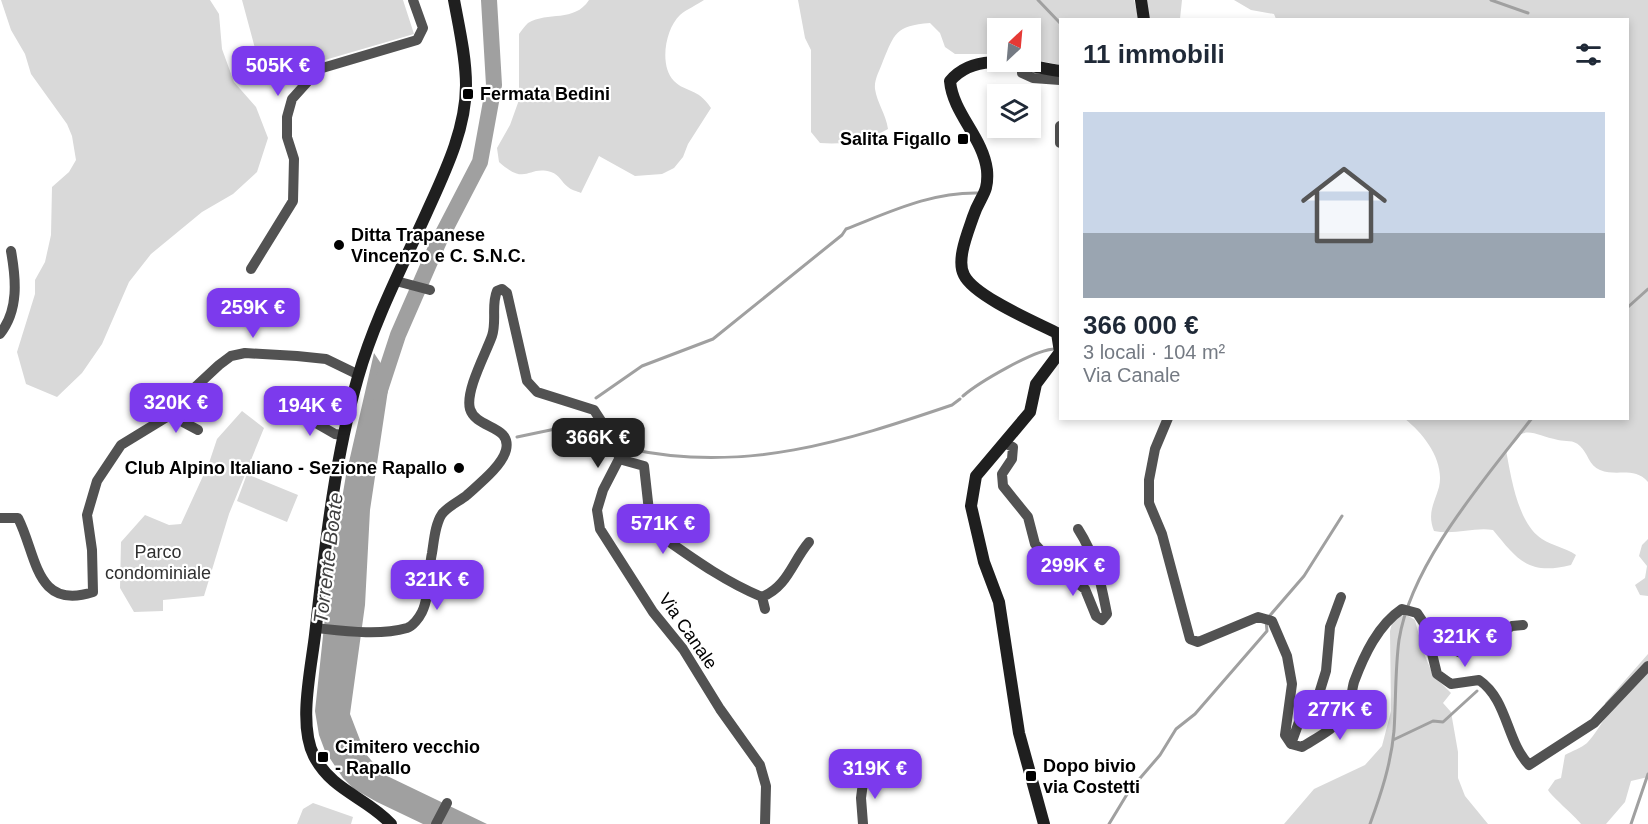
<!DOCTYPE html>
<html lang="it">
<meta charset="utf-8">
<style>
:root{--surface:#fff;--page:#f6f6f7;--text:#1f2937;--muted:#747a83;--line:#e0e1e3;--accent:#7c3aed}
body{margin:0;font-family:Arial,sans-serif;background:var(--page);color:var(--text);height:100vh;display:flex;flex-direction:column;font-size:22px;white-space:nowrap}
*{box-sizing:border-box;margin:0}
p{font-size:20px;color:var(--muted)}
.icon{flex:none;width:33px;height:33px;fill:none;stroke:currentColor;stroke-width:2;stroke-linecap:round;stroke-linejoin:round}
.map{position:relative;flex:1;overflow:hidden}
.panel{position:absolute;left:1059px;top:18px;width:570px;height:402px;display:flex;flex-direction:column;background:var(--surface);border-radius:0px;box-shadow:0 3px 9px #0003}
.panel>*{flex:none}
.needle{width:39px;rotate:26deg}
.tools{position:absolute;left:987px;top:18px;display:grid;gap:12px}
.tools a{display:grid;place-items:center;width:54px;height:54px;border-radius:0px;background:var(--surface);box-shadow:0 3px 9px #0003;font-size:30px}
.price{position:absolute;translate:-50% -51px;padding:0 14px;border-radius:12px;background:var(--accent);color:#fff;font-size:20px;line-height:39px;filter:drop-shadow(0 2px 3px #0008)}
.price::after{content:'';position:absolute;left:50%;top:36px;width:18px;height:14px;margin-left:-9px;background:inherit;clip-path:polygon(0 0,100% 0,50% 100%)}
.price.current{background:#222;color:#fff}
ul{padding:0;list-style:none}
li{display:grid;align-content:center;gap:12px;height:318px;padding:0 24px}
li+li{border-top:2px solid var(--line)}
li span{display:grid;place-items:center;height:186px;border-radius:0px;color:#555}
li>.icon{margin-inline-start:auto}
span .icon{width:108px;height:108px;fill:#fffc;stroke-width:1}
li b{font-size:26px}
h2{display:flex;justify-content:space-between;align-items:center;height:72px;padding:0 24px;font-size:26px}
.map>svg:first-child{display:block}
.green{fill:#d9d9d9}
.water{fill:#a0a0a0}
.lines{fill:none;stroke-linecap:round;stroke-linejoin:round}
.stream{stroke:#a0a0a0;stroke-width:3}
.river{stroke:#a0a0a0;stroke-width:16}
.street{stroke:#525252;stroke-width:10}
.secondary{stroke:#1f1f1f;stroke-width:12}
.poi-dot{fill:#000;stroke:#fff;stroke-width:2}
.labels{text-anchor:middle;stroke-width:4.5;stroke-linejoin:round;paint-order:stroke}
.poi-label{font-size:18px;font-weight:bold;fill:#000;stroke:#fff;text-anchor:start}
.park-label{font-size:18px;fill:#303030;stroke:#fff}
.street-label{font-size:18px;fill:#000;stroke:#fff}
.water-label{font-size:20px;font-style:italic;fill:#414141;stroke:#fff}
</style>
<div class="map">
<svg width="1648" height="824" viewBox="0 0 1648 824">
<rect width="100%" height="100%" fill="#fff"/>
<path class="green" d="M1,0H210L219,14L222,49L234,82L256,107L268,138L257,172L233,194L202,212L151,254L129,282L102,344L82,373L57,397L26,384L17,352L35,294V280L45,262L51,235L52,187L69,172L76,160L72,136L67,124L31,74L25,54L11,30Z
M242,0H403L414,34L263,78Z
M589,0H704C697,5 687,9 680,15C665,29 659,66 674,81C686,93 697,87 711,108L688,144L683,157L674,168L662,174L635,176L599,156L581,193C577,191 571,190 568,187C561,182 560,175 551,172C527,165 527,187 499,162L497,148L510,125L519,100V34C521,31 525,26 528,23C548,11 574,23 589,0Z
M798,0H1134L1139,19L1060,20V65L1031,59L1030,28H998L997,54H955L945,47L940,33L930,23C895,26 895,33 883,61C880,70 874,79 875,89C877,103 886,114 888,129C867,141 844,145 820,143L811,132V50L805,38Z
M1146,0H1182L1180,19H1148Z
M1234,0H1648V482C1634,466 1617,477 1600,470C1589,466 1588,453 1580,446C1573,439 1566,442 1558,440C1533,435 1523,422 1506,450C1511,477 1518,524 1542,539C1553,546 1566,548 1576,555L1571,565C1528,576 1517,559 1493,530C1474,527 1455,535 1434,531C1427,513 1434,504 1439,487C1445,461 1424,434 1405,419L1628,418V20L1276,19L1274,14L1251,10Z
M242,411L264,428L229,514L204,596L163,600V611L134,612L120,588L121,542L145,515L169,525L181,524L209,463L217,439Z
M247,474L298,495L287,522L237,501Z
M1648,539V596L1640,595L1635,585L1645,578L1647,566L1639,556L1642,545Z
M1405,614L1415,620L1423,651L1433,675L1451,693L1443,703L1451,712L1458,752V778L1465,796L1488,824H1284L1314,789L1365,765L1382,746L1391,711L1390,631L1393,620Z
M1648,654V777L1631,781L1625,802L1606,824H1581C1575,816 1550,795 1548,790L1555,780L1561,778L1565,755C1572,751 1581,748 1587,743C1595,735 1600,724 1608,715L1605,703Z
M313,803L353,817L351,824H297L303,809Z"/>
<path class="water" d="M374,353L390,377L370,510L365,605L350,714L365,753L383,774L487,824H423L377,802L354,789L343,778L325,751L319,735L315,711L330,570L346,475Z"/>
<g class="lines">
<path class="stream" d="M1038,0L1060,23
M1491,0L1528,13
M1628,307L1648,289
M963,396C978,383 1035,349 1055,349
M596,398L642,366L713,339L842,235L846,229C890,212 930,192 979,193
M517,437L560,428L610,444
M630,449C744,474 846,441 952,405L960,399
M1393,740L1433,721L1443,722L1477,691
M1109,824L1129,791L1160,755L1176,729L1195,714L1267,631L1266,620L1304,576L1342,516
M1370,824C1381,794 1391,764 1394,731C1396,701 1395,670 1399,640C1411,563 1485,479 1532,418
M1631,824L1648,774"/>
<path class="river" d="M379,393L398,335L439,241L480,162L494,85L489,0"/>
<path class="street" d="M1022,65V73L1033,78L1060,80
M1060,126V143
M251,269L293,201L294,159L287,137V117L292,99L319,69L417,40L423,28L413,0
M396,281L430,290
M0,334C19,310 16,279 11,251
M288,407L335,434L342,435
M175,412L183,422L198,430
M1168,418L1155,449L1149,480V503L1162,534L1190,639L1198,642L1258,617L1272,621L1287,656L1292,684L1285,735L1291,744L1302,747C1318,737 1335,729 1346,713C1352,705 1351,692 1354,682C1364,655 1378,625 1402,609L1417,613L1425,625L1437,674L1451,684L1479,680C1508,700 1506,741 1529,765L1594,723L1648,666
M1006,444L1013,447L1012,459L1002,474L1003,486L1028,517L1035,544L1053,564L1085,589L1096,616L1102,620L1107,614C1101,583 1096,557 1078,529
M619,459L644,466L651,529C687,554 721,580 762,597L765,609
M0,518H18C37,555 35,611 93,592L92,550L87,515L97,481L121,445L175,412L190,392L219,365L231,356L245,353L297,356L326,359L359,375
M762,597C788,586 792,562 809,542
M1426,623C1437,638 1446,649 1465,654L1512,626L1523,625
M316,628C344,631 379,636 407,628C413,626 419,618 422,612C430,596 428,571 432,553C434,541 435,524 442,514C448,506 460,501 467,495C479,484 502,466 506,450C512,425 476,429 470,409C465,391 486,353 492,336C497,321 491,305 497,291L502,289L507,293L527,381L537,392L594,410L618,447L619,459L603,490L597,510L600,529L653,612L683,649L720,709L760,765L766,786L765,824
M1291,744L1299,722L1318,697L1326,671L1330,627L1341,597
M436,824L447,803
M863,824L861,798L864,775"/>
<path class="secondary" d="M1141,0L1144,20
M391,824C366,797 332,791 314,756C298,725 311,669 315,635C325,548 334,461 358,377C374,321 402,267 426,214C444,174 466,130 466,85C466,57 459,27 454,0
M1044,824L1019,733L999,602L984,562L971,506L976,476L1030,412L1036,384L1060,352L1057,333C1035,322 974,296 964,275C956,260 968,232 973,217C980,195 989,195 987,170C983,137 953,114 950,81C977,49 1024,66 1060,71"/>
</g>
<g class="poi-dot">
<rect x="462" y="88" width="12" height="12" rx="3"/>
<rect x="957" y="133" width="12" height="12" rx="3"/>
<circle cx="339" cy="245" r="6"/>
<circle cx="459" cy="468" r="6"/>
<rect x="317" y="751" width="12" height="12" rx="3"/>
<rect x="1025" y="770" width="12" height="12" rx="3"/>
</g>
<g class="labels">
<g class="poi-label">
<text x="480" y="100">Fermata Bedini</text>
<text x="951" y="145" text-anchor="end">Salita Figallo</text>
<text x="351" y="241">Ditta Trapanese<tspan x="351" dy="21">Vincenzo e C. S.N.C.</tspan></text>
<text x="447" y="474" text-anchor="end">Club Alpino Italiano - Sezione Rapallo</text>
<text x="335" y="753">Cimitero vecchio<tspan x="335" dy="21">- Rapallo</tspan></text>
<text x="1043" y="772">Dopo bivio<tspan x="1043" dy="21">via Costetti</tspan></text>
</g>
<g class="park-label">
<text x="158" y="558">Parco<tspan x="158" dy="21">condominiale</tspan></text>
</g>
<g class="street-label">
<text transform="translate(688 631) rotate(55)" y="6">Via Canale</text>
</g>
<g class="water-label">
<text transform="translate(328 558) rotate(-83)" y="7">Torrente Boate</text>
</g>
</g>
</svg>
<div class="tools">
<a><svg class="needle" viewBox="-14 -14 28 28"><path d="M0-13l5 13h-10z" fill="#e53935"/><path d="M0 13l5-13h-10z" fill="#747a83"/></svg></a>
<a><svg class="icon" aria-label="layers" viewBox="0 0 24 24"><path d="M12 4l9 5-9 5-9-5zM3 14l9 5 9-5"/></svg></a>
</div>
<b class="price" style="left:278px;top:97px">505K €</b>
<b class="price" style="left:253px;top:339px">259K €</b>
<b class="price" style="left:176px;top:434px">320K €</b>
<b class="price" style="left:310px;top:437px">194K €</b>
<b class="price current" style="left:598px;top:469px">366K €</b>
<b class="price" style="left:663px;top:555px">571K €</b>
<b class="price" style="left:1073px;top:597px">299K €</b>
<b class="price" style="left:437px;top:611px">321K €</b>
<b class="price" style="left:1465px;top:668px">321K €</b>
<b class="price" style="left:1340px;top:741px">277K €</b>
<b class="price" style="left:875px;top:800px">319K €</b>
<section class="panel">
<h2>11 immobili<svg class="icon" aria-label="filters" viewBox="0 0 24 24"><path d="M4 7h16M4 17h16"/><circle cx="9" cy="7" r="2"/><circle cx="15" cy="17" r="2"/></svg></h2>
<ul>
<li><span style="background:linear-gradient(#c9d6e8 65%,#9aa5b1 0)"><svg class="icon" aria-label="home" viewBox="0 0 24 24"><path d="M3 11l9-7 9 7M6 9v11h12V9"/></svg></span><div><b>366 000 €</b><p>3 locali · 104 m²</p><p>Via Canale</p></div></li>
</ul>
</section>
</div>
